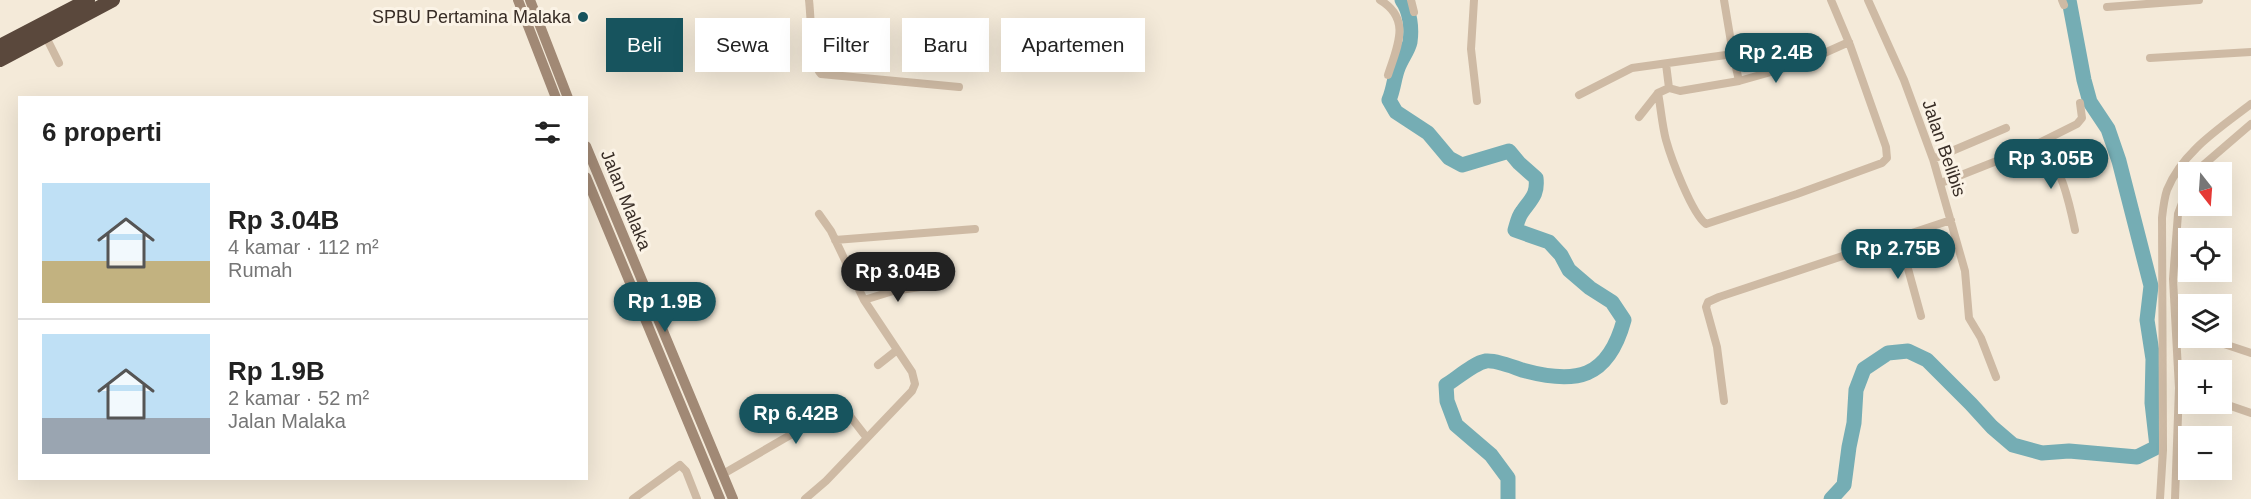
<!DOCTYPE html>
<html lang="id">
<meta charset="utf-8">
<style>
:root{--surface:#fff;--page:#f2f2f2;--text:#222;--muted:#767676;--line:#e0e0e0;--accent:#17545e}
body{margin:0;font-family:Arial,sans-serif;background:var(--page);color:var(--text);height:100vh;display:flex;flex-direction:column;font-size:22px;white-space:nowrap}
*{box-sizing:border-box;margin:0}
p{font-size:20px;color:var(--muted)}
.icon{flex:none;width:33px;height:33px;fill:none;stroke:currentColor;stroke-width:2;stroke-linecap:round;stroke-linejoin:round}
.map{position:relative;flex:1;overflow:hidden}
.details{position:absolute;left:18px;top:96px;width:570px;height:384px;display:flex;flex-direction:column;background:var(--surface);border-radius:0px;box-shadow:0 6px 24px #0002}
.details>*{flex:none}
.hud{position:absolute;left:606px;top:18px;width:570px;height:54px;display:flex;gap:12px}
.needle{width:39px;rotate:163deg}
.tools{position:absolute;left:2178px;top:162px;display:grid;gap:12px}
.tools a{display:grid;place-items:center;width:54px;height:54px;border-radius:0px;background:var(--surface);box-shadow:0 6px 24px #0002;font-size:30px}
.price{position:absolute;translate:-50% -51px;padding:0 14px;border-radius:21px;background:var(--accent);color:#fff;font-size:20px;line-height:39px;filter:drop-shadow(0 2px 3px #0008)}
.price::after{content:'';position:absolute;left:50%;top:36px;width:18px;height:14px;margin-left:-9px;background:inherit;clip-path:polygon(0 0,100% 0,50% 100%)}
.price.active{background:#222;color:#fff}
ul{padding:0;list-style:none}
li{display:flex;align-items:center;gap:18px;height:150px;padding:0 24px}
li+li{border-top:2px solid var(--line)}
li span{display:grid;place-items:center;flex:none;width:168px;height:120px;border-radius:0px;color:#555}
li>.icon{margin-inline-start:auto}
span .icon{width:72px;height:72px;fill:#fffc;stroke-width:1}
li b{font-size:26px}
h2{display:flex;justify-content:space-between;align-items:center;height:72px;padding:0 24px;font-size:26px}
.tag{padding:0 21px;border-radius:0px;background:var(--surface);box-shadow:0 6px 24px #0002;font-size:21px;line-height:54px}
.tag.active{background:var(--accent);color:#fff}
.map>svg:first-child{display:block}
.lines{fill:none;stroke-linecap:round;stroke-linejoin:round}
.river{stroke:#75adb4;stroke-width:15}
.street{stroke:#cebaa4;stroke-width:8}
.secondary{stroke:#a18975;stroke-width:10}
.highway{stroke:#5a483c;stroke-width:14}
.poi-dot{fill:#17545e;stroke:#fbf3e6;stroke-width:2}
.labels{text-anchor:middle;stroke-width:6;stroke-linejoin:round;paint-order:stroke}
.poi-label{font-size:18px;fill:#382d26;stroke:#fbf3e6;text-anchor:end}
.street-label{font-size:18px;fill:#382d26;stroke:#fbf3e6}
</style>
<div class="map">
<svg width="2251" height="499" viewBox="0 0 2251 499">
<rect width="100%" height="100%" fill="#f4ead9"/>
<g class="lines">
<path class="river" d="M1402,0C1410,11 1412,28 1410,42C1408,51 1401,59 1398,68C1394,78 1394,88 1389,100L1396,112L1428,133L1449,158L1462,165L1509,151L1519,163L1536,178C1538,195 1531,199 1522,212C1518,217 1517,224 1515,230L1549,242L1561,255L1569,270L1590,288L1612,302L1624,320C1608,379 1576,385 1522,370C1514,367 1494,360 1486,361C1474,363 1456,379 1446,385L1447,401L1456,425L1491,455L1508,478V499
M1831,499L1844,485L1849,447L1854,423L1856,390L1864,369L1888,353L1908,351L1927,360L1971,404L1992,427L2013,445L2042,453L2069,451L2137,457L2157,447L2152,403L2153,359L2147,320L2151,286L2119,161L2108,129L2090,102L2084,80L2069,0"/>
<path class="street" d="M809,0C811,15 811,65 821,74L959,87
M1380,0C1412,19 1397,47 1388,75
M1411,0L1414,12
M1474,0L1471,49L1477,101
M1868,0L1904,80L1933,159L1965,271L1969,318L1981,338L1996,377
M2062,0L2064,5
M2107,7L2199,0
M45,35L59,63
M1733,54L1739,81L1802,63L1849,42
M2150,58L2251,52
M1669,88L1680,91L1739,81
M1658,93C1661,109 1662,125 1666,140C1671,158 1692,214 1706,224L1797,194L1882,163L1887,158L1886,147L1850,45L1831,0
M1579,95L1632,68L1733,54L1724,0
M1639,117L1658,93L1669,88L1666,64
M2041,143C2061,166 2069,201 2075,230
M1933,159L2006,128
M2198,172L2201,167L2251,124
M1941,183L2027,149L2077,124L2082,118L2080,103
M1899,236L1921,316
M835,240L975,229
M864,300L893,291L927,286
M2176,327L2188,332
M2206,338L2251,353
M878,365L897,350
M1724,401L1717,347L1706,307L1708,302L1719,297L1951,220
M2222,403L2251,413
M723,474L837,408L846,411L867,438
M633,499L680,465L686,471L697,499
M805,499L826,481L912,391L915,384L912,372L864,300L831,231L819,214
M2160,499L2163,450L2162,218C2163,209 2164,199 2167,190C2182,152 2220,128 2251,104
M2175,499L2179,388L2173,279L2178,214L2188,187"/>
<path class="secondary" d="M518,0L556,98
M530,0L568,98
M586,146L733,499
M586,177L720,499"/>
<path class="highway" d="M0,46L88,0
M0,60L113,0"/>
</g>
<circle class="poi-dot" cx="583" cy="17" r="6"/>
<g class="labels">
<g class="poi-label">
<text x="571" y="23">SPBU Pertamina Malaka</text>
</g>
<g class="street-label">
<text transform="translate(1944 148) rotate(71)" y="6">Jalan Belibis</text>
<text transform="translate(626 200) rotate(68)" y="6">Jalan Malaka</text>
</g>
</g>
</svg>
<div class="tools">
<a><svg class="needle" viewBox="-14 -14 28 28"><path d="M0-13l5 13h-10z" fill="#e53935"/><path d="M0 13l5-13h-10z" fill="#767676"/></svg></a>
<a><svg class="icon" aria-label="locate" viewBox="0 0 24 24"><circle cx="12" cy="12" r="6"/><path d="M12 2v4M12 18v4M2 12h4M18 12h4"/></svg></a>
<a><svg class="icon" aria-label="layers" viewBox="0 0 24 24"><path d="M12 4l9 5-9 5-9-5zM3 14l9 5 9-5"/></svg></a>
<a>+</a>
<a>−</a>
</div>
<b class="price" style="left:1776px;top:84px">Rp 2.4B</b>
<b class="price" style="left:2051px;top:190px">Rp 3.05B</b>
<b class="price" style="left:1898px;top:280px">Rp 2.75B</b>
<b class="price active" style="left:898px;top:303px">Rp 3.04B</b>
<b class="price" style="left:665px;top:333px">Rp 1.9B</b>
<b class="price" style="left:796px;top:445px">Rp 6.42B</b>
<div class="hud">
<a class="tag active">Beli</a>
<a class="tag">Sewa</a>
<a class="tag">Filter</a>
<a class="tag">Baru</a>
<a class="tag">Apartemen</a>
</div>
<section class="details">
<h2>6 properti<svg class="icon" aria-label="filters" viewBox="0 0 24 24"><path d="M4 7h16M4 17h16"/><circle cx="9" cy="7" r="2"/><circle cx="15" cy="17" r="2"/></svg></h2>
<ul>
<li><span style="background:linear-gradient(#bfe0f5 65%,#c2b280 0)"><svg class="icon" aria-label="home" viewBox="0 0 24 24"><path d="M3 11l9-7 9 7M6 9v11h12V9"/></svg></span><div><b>Rp 3.04B</b><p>4 kamar · 112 m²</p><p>Rumah</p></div></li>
<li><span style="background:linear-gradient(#bfe0f5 70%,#9aa5b1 0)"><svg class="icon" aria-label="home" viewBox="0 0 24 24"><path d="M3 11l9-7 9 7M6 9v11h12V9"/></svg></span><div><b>Rp 1.9B</b><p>2 kamar · 52 m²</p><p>Jalan Malaka</p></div></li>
</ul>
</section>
</div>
